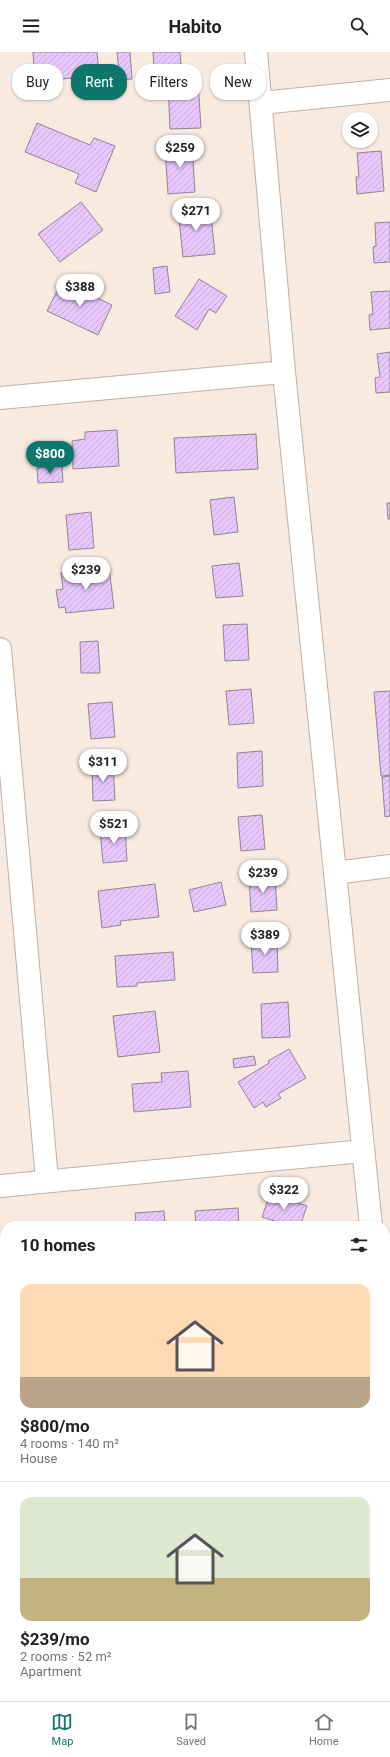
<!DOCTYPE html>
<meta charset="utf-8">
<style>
:root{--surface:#fff;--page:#f2f2f2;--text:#202124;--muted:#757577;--line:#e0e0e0;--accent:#0f766e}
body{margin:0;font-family:Roboto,sans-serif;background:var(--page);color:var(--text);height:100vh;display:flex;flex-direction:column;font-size:15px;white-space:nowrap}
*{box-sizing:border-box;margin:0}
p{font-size:13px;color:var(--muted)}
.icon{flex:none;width:22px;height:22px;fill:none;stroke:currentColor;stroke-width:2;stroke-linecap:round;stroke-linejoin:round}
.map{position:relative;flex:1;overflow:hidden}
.side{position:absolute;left:0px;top:1169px;width:390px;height:480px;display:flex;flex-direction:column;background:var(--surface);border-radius:16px 16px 0 0;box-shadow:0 1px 3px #0004}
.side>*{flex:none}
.hud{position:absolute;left:12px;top:12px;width:366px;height:36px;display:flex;gap:8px}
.fabs{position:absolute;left:342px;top:60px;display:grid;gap:8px}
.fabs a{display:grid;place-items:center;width:36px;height:36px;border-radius:50%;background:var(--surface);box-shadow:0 1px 3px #0004;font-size:20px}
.price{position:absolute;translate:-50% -34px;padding:0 9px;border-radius:14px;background:#fff;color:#222;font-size:13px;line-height:26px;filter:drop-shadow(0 1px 2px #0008)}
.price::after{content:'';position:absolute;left:50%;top:24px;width:12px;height:9px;margin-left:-6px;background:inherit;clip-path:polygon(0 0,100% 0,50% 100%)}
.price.current{background:var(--accent);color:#fff}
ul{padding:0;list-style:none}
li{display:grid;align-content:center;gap:8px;height:212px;padding:0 20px}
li+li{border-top:1px solid var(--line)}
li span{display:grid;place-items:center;height:124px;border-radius:12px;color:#555}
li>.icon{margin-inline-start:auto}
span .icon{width:72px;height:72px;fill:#fffc;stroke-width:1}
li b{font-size:17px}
h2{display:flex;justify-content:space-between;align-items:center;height:48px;padding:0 20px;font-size:17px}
.tag{padding:0 14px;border-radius:16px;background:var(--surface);box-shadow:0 1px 3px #0004;font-size:14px;line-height:36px}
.tag.current{background:var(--accent);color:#fff}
header{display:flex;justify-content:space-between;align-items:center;height:52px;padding:0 20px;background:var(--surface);font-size:18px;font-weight:700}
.dock{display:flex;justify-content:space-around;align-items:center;height:56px;border-top:1px solid var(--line);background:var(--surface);font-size:11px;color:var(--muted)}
.dock a{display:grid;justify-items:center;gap:2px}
.dock .current{color:var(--accent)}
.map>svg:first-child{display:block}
.building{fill:url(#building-hatch);stroke:#8d8593}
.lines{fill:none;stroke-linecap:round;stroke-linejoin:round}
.minor-casing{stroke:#beafa4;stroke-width:24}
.minor{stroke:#fff;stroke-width:22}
</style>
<header><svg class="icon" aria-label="menu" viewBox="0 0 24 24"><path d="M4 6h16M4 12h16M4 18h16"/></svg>Habito<svg class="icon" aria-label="search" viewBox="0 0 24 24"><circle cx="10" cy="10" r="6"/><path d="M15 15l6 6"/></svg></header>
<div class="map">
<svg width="390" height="1649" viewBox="0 0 390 1649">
<defs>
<pattern id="building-hatch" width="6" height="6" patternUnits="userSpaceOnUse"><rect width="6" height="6" fill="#e8c7fd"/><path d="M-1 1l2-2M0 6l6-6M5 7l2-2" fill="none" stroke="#c6aad8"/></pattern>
</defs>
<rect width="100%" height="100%" fill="#f9eadf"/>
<path class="building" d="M33,0H97L100,30L73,33V26L47,28L45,16H34Z
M117,0H130L132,27L120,28Z
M153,0H180L181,12L154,15Z
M198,29L201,76L170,77L168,30Z
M37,71L90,93L94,86L115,94L96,140L75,131L79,122L25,100Z
M192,92L195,140L168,142L165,94Z
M381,99L384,139L357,142L356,125H359L357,101Z
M81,150L103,178L60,210L38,182Z
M210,154L215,202L183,205L178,157Z
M390,170V210L374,211L373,195L376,194L375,171Z
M167,214L170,240L155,242L153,216Z
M199,227L227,244L216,261L209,257L197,278L175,264Z
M62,229L112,253L98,283L47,259Z
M390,239V276L370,278L369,263L373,262L371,240Z
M390,300V340L376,341L375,326L380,325L377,302Z
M117,378L119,414L73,417L72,389L85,387V380Z
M256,382L258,417L176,421L174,386Z
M62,414L63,430L38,431L37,416Z
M234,445L238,480L214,483L210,448Z
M387,451H390V467H388Z
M91,460L94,496L69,498L66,463Z
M239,511L243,544L216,546L212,514Z
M109,515L114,556L66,561L65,555L59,556L56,538L63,537L61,521Z
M247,572L249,608L225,609L223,573Z
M98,589L100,621H81L80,590Z
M251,637L254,671L229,673L226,639Z
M390,639V723L381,724L374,640Z
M112,650L115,685L91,687L88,652Z
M262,699L263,734L238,736L237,701Z
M113,713L115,748L93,749L92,714Z
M390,724V764L385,765L382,725Z
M262,763L265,797L241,799L238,765Z
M125,776L127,809L103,811L100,778Z
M275,825L277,858L251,860L249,826Z
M221,830L226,853L194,860L189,838Z
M155,832L159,865L120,869L121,873L102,876L98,839Z
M277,887L278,920L253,921L251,888Z
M173,900L175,928L137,931V934L117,935L115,904Z
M288,950L290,985L262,986L261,952Z
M155,959L160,1000L118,1005L113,964Z
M289,997L306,1026L278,1042L281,1046L266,1055L263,1050L254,1056L238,1030L269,1011L268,1009Z
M254,1004L256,1013L234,1016L233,1007Z
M188,1019L191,1055L134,1060L132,1032L162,1030L161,1021Z
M270,1142L307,1154L300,1174H290L262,1165Z
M238,1156L239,1174H196L195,1159Z
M164,1159L165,1174H136L135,1161Z"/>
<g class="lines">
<defs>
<path id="minor" d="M256,0L284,320L371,1174
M261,51L390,38
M0,346L284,320
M0,597L47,1128
M335,821L390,814
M0,1134L363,1099
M385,1303L390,1350"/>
</defs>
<use href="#minor" class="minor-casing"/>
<use href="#minor" class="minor"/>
</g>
</svg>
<div class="fabs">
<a><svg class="icon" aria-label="layers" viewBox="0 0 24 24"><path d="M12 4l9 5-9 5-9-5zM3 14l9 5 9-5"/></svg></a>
</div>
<b class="price" style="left:180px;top:117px">$259</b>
<b class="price" style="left:196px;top:180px">$271</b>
<b class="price" style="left:80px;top:256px">$388</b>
<b class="price current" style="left:50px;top:423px">$800</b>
<b class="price" style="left:86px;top:539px">$239</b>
<b class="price" style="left:103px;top:731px">$311</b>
<b class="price" style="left:114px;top:793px">$521</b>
<b class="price" style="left:263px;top:842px">$239</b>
<b class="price" style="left:265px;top:904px">$389</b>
<b class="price" style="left:284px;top:1159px">$322</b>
<div class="hud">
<a class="tag">Buy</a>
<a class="tag current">Rent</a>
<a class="tag">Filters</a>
<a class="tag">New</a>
</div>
<section class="side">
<h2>10 homes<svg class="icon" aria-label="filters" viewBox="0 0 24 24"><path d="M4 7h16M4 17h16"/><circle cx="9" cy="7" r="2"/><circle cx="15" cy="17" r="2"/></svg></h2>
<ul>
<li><span style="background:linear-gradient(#ffd9b3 75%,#b9a48a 0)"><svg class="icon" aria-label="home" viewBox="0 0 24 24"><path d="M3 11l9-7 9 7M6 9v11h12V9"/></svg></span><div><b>$800/mo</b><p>4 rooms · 140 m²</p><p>House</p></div></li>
<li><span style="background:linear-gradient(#dfe7d0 65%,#c2b280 0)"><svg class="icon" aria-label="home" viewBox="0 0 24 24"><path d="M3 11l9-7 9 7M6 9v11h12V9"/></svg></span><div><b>$239/mo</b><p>2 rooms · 52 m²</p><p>Apartment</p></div></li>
</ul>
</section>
</div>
<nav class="dock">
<a class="current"><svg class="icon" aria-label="map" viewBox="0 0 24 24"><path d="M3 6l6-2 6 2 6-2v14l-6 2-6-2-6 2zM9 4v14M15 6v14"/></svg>Map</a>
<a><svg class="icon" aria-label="saved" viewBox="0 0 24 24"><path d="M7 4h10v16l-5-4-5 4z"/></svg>Saved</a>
<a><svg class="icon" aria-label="home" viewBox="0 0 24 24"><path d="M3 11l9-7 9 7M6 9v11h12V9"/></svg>Home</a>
</nav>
